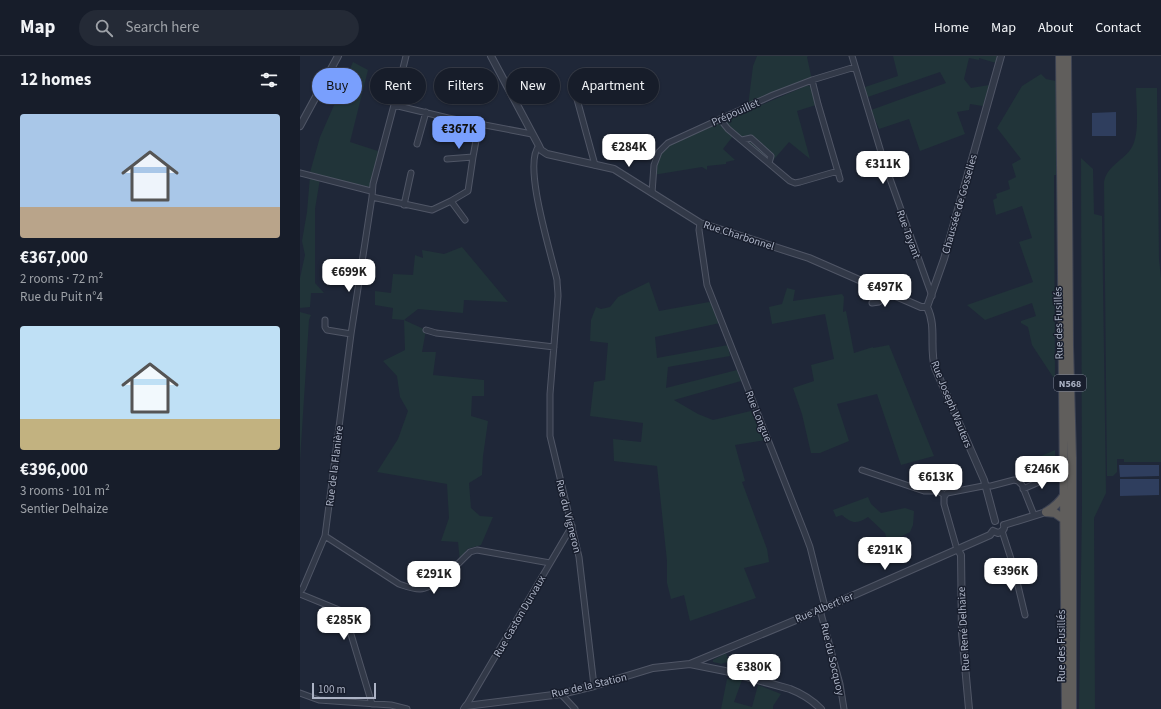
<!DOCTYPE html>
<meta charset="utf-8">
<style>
:root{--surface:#171d2a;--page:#242a36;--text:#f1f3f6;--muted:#9ea2a8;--line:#363b47;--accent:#799ffd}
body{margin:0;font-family:"Source Sans 3",sans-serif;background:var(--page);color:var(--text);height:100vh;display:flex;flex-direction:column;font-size:15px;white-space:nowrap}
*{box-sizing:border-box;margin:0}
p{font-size:13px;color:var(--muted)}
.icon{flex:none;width:22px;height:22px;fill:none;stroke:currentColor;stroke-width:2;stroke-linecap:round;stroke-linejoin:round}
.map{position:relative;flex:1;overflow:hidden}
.sheet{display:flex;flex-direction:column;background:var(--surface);width:300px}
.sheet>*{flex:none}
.guide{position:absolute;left:12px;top:12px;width:380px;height:36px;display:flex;gap:8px}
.scale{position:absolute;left:12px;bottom:10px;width:64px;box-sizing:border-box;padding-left:4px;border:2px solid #acb3c5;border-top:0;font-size:11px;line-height:14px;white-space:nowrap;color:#acb3c5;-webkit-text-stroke:3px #181e2d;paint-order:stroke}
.price{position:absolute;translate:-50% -34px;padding:0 9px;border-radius:8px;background:#fff;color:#222;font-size:13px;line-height:26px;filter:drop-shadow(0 1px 2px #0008)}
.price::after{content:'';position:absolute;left:50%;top:24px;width:12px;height:9px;margin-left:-6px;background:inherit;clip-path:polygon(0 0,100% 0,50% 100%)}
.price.active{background:var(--accent);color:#111}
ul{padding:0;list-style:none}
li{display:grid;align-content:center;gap:8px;height:212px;padding:0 20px}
li span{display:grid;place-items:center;height:124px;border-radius:4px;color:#555}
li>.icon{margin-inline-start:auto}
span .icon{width:72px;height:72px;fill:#fffc;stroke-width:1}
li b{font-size:17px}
h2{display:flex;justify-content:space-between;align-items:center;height:48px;padding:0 20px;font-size:17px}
.pill{padding:0 14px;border-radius:18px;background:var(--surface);box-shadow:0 1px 3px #0004,0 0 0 1px var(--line);font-size:14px;line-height:36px}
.pill.active{background:var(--accent);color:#111}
header{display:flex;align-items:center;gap:24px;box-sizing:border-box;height:56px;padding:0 20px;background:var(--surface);border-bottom:1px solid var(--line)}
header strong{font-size:19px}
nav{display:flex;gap:22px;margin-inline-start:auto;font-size:14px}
.search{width:280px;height:36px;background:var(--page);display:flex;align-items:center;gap:10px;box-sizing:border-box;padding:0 14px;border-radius:22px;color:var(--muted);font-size:15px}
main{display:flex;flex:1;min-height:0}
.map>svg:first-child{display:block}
.green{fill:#213439}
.water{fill:#2f3e5e}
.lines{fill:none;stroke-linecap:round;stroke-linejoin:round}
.minor-casing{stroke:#505666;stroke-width:7}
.tertiary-casing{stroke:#505666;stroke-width:8}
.trunk-casing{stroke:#3d4353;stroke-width:10}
.minor{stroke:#323948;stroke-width:5}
.tertiary{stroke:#323948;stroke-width:6}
.trunk{stroke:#605e5c;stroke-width:8}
.labels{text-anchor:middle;stroke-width:3;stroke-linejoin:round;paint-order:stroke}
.shield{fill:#181e2d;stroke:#808697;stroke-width:1}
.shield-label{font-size:10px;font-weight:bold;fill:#acb3c5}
.street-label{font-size:11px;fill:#acb3c5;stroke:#181e2d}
</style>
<header>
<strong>Map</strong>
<div class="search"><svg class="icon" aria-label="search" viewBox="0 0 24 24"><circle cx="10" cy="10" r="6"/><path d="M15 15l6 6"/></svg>Search here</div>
<nav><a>Home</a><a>Map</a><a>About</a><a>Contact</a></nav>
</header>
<main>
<section class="sheet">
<h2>12 homes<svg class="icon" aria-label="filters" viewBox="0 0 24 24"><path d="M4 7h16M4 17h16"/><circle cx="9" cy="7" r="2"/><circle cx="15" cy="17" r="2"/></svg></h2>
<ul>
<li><span style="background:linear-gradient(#a9c7e8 75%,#b9a48a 0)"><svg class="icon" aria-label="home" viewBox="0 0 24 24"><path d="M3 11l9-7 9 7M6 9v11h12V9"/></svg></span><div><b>€367,000</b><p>2 rooms · 72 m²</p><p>Rue du Puit n°4</p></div></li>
<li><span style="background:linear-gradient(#bfe0f5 75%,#c2b280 0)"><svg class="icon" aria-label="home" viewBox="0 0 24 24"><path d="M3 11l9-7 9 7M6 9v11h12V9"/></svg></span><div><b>€396,000</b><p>3 rooms · 101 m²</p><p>Sentier Delhaize</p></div></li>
</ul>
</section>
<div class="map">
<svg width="861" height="653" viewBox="0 0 861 653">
<rect width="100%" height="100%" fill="#1f2738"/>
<path class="green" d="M457,0H508L507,1L512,24L448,50L453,10Z
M593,0H697L696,7L679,2V4L669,2L664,23L671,32L689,29L683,50L670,48L669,54L657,56L665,78L620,95L609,63L579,73L571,54L646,27L640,16L565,42L563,32L568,30L598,20Z
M53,6L68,14L50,86L81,96L70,135L20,123L15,153V227L24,237H11L10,251L0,252V222L5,199L2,185L7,156L10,120H9L20,81Z
M741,18L746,23L756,25L757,119H754L755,324L732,289L728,271L721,267V265L736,260L732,247L685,264L667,249L733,226L719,186L732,182L722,150L696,159L693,144L697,142L696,138L710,133L708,125L716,121L712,108L721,103L697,72L722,30Z
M508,29L511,31L516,49L497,55L510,103L489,86L470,108L427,71L426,64Z
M836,32H857L859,203L861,222V406H824V403H817V416L813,420H807L804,126C807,109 825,104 832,91C840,77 836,48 836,32Z
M417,65L433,80L423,93L435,104L426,106V108L407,110V114L402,111L353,119L359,96L375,85Z
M781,102L793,113L794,158L802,160L806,437L794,462L795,653H779L782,452Z
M162,191L208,246L164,244L163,257L118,253L104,264L126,274L122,296H136L133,319L184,324V340H172L171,360L188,365L183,400L182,419L169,427L171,452L180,460L193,461L181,489L167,493L160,506L158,486L141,485L149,462L147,428L77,416L98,383L108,355L100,341L97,320L83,305L105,294L104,264L92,263L93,252L75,249V235L91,237L93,218L113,219L115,199L123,202L122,194L144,198Z
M349,226L359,255L409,246L413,248L420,267L355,281L357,302L428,289L430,300L368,311L366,332L437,314L441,325L374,344L398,358L413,364L455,354L466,384L435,389L445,425L442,426L467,493L469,506L444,512L456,542L390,565L384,539L371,543L367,527V505L357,410L314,405L313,383L341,386L343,367L290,360L294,326L305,324L308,287L290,285L291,264L296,251L301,253L310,251L318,241Z
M487,232L495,234L493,245L542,238L544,241L543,256L546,255L554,297L573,291V292L589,289L634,400L601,409L577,338L537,348L549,385L520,397H511L502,358L493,332L514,325L511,309L534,303L525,258L472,268L469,251L482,248Z
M0,256L11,259L9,264L0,405Z
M755,394V417L751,418L739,401Z
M568,441L571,448L581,457L605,452L614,455L613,469L610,476L588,487L585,477L568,461C557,468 552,468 542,459L536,461L533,454Z
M426,597L429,606L423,607L422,608L413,606V604Z
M427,623L442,624L434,646L452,651L458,629L481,638L473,650V653H421Z"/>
<path class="water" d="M816,56V80H792V57Z
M819,409H859V420L820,421Z
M820,423H859V439L820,440Z"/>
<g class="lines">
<defs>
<path id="minor" d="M552,0L584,106L632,240
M512,24L518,48L540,123
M275,36L295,109
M94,49L148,62L232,78
M420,63L428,73L490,125L495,127L500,126L538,115
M442,84L451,82L471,100L469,107
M117,88L126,56
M239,90C222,108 252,200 257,224C257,229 258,235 258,240L250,338V380L279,501L294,630
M147,103L173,101
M0,117L71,135
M352,137L354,109L359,96L368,87L473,39L512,24L555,11
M72,141L132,154L151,145L165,164
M151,145L168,135L173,101L179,68
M104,149L111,117
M400,167L399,174L407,229L504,475L510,491L525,551
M572,247L579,246L589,237
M25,264V271L27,274L51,278
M126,274L136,277L254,291
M562,414L624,435H638L645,439
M723,433L755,419
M702,475L713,509L725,559
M25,480L99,528C105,530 112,533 120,533C135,533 159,507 170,496L177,494L250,507
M658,494L656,490L644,448V441L647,437L683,430H691L714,424L718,425L722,429L734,459
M0,536L3,532L25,480L51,278L72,141L73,128L94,49L106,0
M0,538L39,554L44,559L47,565L72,648
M520,554L540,628L544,653
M0,637L19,644L91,649L107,653
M261,638L275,653
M166,650L272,470"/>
<path id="tertiary" d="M191,0L239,90L241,94L247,98L314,113L400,167L509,202L621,251H627
M0,70L38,0
M627,251L644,203L701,0
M627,251C637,271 629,291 635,312L684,424L695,465
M704,469L746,456
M693,475L698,477C702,476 705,473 704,469
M658,494L661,499L662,577L669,653
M390,608L520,554L690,479L693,475
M164,653L166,650L261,638L294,630L353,612L390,608L425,615L490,633C503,638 512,644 521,653"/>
<path id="trunk" d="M760,0L766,653
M767,0L769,290L772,402V653
M746,456C755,451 760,446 765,438
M746,456L755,457L765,464"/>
</defs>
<use href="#minor" class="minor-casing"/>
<use href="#tertiary" class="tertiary-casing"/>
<use href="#trunk" class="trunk-casing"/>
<use href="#minor" class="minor"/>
<use href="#tertiary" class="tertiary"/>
<use href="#trunk" class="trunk"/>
</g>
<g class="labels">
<rect class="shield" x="754" y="319" width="32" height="16" rx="3"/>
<g class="shield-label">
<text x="770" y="331">N568</text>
</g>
<g class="street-label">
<text transform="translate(435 56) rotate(-24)" y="4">Prépouillet</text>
<text transform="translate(659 148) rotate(-74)" y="4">Chaussée de Gosselies</text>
<text transform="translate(609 178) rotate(70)" y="4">Rue Tayant</text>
<text transform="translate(439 179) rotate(18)" y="4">Rue Charbonnel</text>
<text transform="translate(758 267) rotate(-91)" y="4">Rue des Fusillés</text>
<text transform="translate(652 348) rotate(68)" y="4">Rue Joseph Wauters</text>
<text transform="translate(459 360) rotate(68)" y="4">Rue Longue</text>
<text transform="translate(34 410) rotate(-83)" y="4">Rue de la Flanière</text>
<text transform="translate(269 460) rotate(76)" y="4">Rue du Vigneron</text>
<text transform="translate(524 551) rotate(-23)" y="4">Rue Albert Ier</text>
<text transform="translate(219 560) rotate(-60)" y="4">Rue Gaston Durvaux</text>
<text transform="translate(663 573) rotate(-93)" y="4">Rue René Delhaize</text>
<text transform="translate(761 590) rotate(-90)" y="4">Rue des Fusillés</text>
<text transform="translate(533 603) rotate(77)" y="4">Rue du Socquoy</text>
<text transform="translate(289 629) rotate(-13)" y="4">Rue de la Station</text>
</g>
</g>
</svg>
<div class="scale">100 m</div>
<b class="price active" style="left:159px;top:94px">€367K</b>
<b class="price" style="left:329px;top:112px">€284K</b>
<b class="price" style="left:583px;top:129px">€311K</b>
<b class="price" style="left:49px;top:237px">€699K</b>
<b class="price" style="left:585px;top:252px">€497K</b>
<b class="price" style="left:742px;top:434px">€246K</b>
<b class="price" style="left:636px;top:442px">€613K</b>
<b class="price" style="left:585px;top:515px">€291K</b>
<b class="price" style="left:711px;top:536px">€396K</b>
<b class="price" style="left:134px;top:539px">€291K</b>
<b class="price" style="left:44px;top:585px">€285K</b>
<b class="price" style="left:454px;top:632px">€380K</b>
<div class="guide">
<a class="pill active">Buy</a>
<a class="pill">Rent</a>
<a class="pill">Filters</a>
<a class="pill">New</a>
<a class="pill">Apartment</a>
</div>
</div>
</main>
